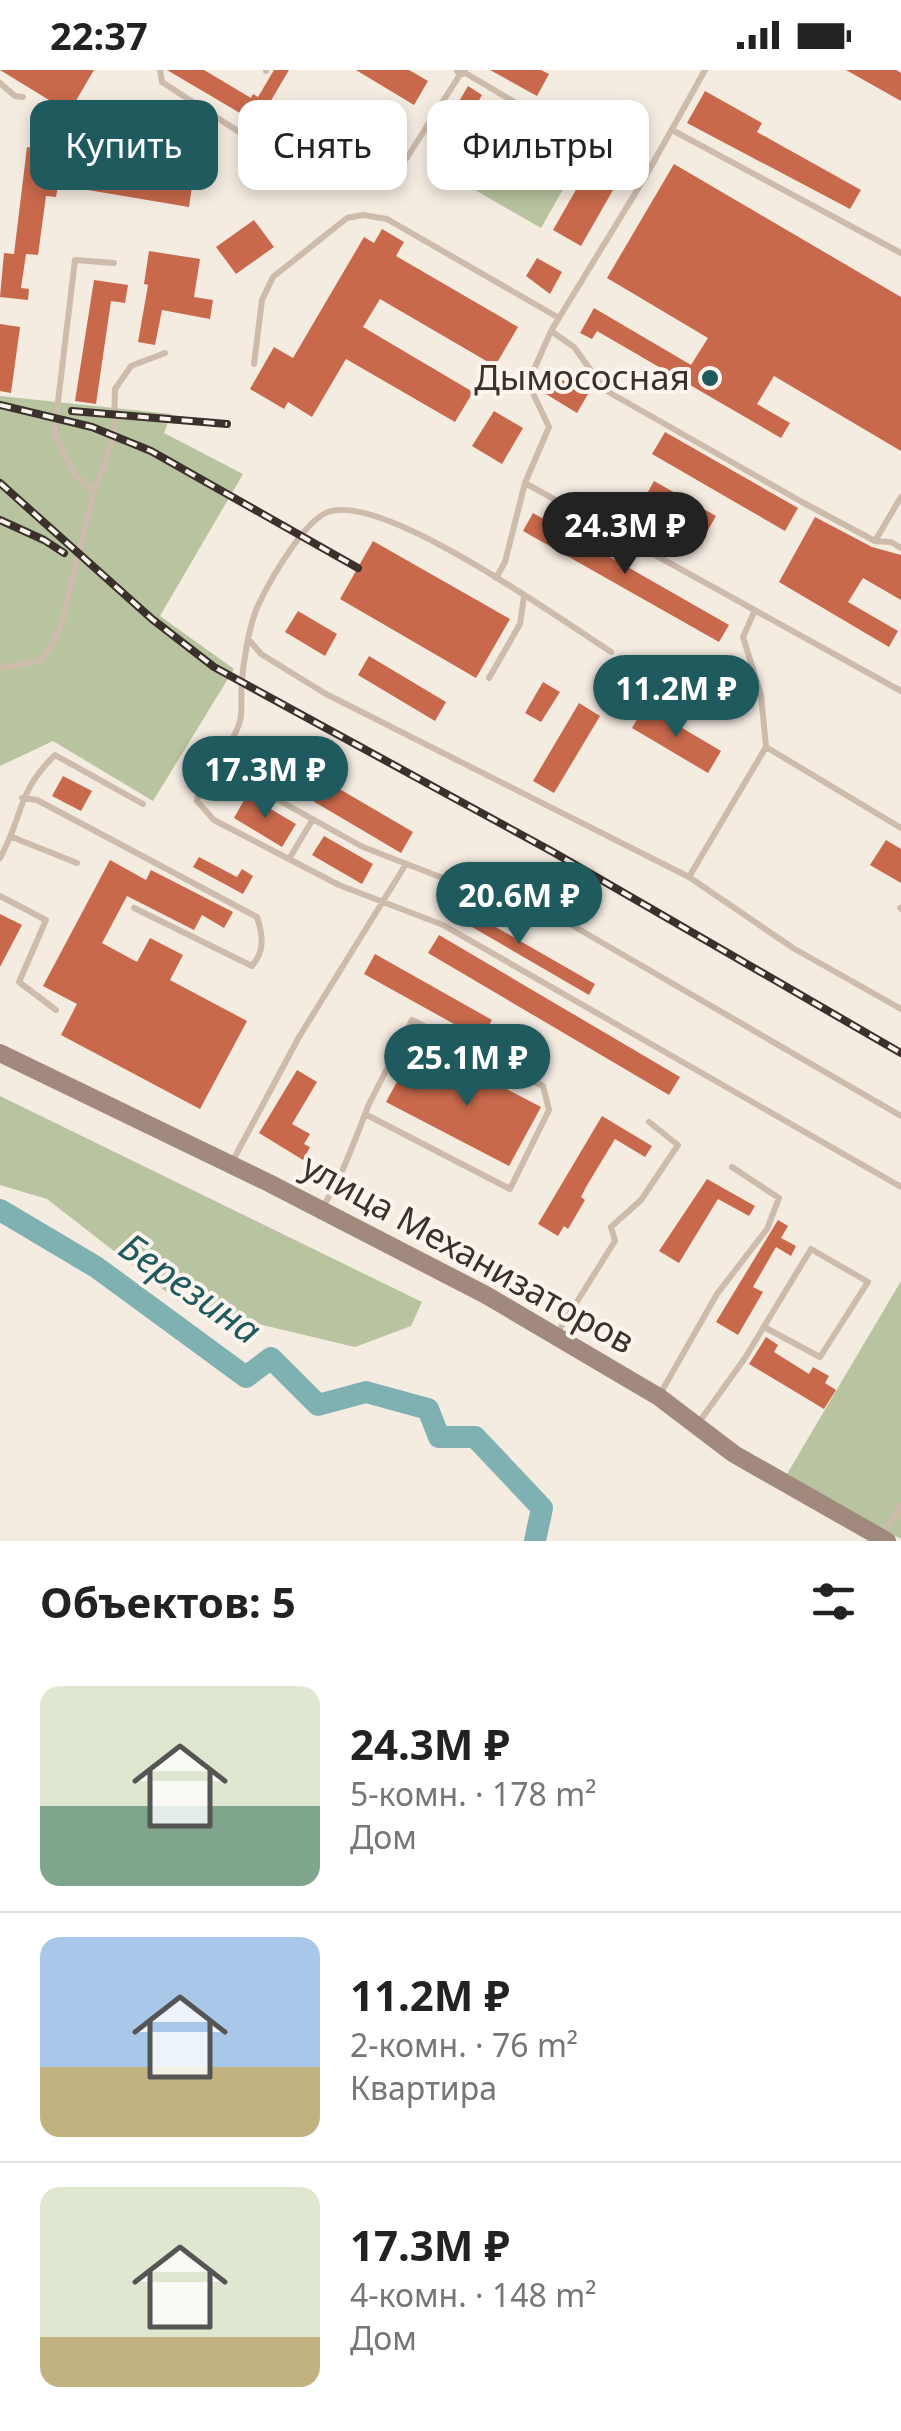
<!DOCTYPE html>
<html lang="ru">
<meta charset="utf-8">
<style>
:root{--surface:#fff;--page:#f6f6f6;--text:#222;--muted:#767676;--line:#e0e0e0;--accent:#1f5a5e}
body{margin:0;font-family:"Noto Sans",sans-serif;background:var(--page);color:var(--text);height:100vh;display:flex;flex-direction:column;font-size:38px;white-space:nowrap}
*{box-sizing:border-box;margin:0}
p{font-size:32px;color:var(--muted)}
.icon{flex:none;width:55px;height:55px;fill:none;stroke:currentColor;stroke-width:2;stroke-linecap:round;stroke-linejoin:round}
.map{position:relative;height:1471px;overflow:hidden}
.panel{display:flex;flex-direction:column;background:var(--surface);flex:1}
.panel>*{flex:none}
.guide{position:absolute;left:30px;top:30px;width:842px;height:90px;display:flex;gap:20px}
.price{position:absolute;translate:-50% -85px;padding:0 22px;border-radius:35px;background:var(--accent);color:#fff;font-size:32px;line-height:65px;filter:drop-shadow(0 2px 5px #0008)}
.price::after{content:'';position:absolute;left:50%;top:60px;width:30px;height:22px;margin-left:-15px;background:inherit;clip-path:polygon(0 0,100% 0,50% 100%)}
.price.current{background:#222;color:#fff}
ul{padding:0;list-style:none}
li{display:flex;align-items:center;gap:30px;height:250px;padding:0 40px}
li+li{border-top:2px solid var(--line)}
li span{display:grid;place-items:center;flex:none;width:280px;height:200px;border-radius:20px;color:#555}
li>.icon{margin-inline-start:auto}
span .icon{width:120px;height:120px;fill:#fffc;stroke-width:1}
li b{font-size:42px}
h2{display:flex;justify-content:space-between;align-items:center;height:120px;padding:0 40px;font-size:42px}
.chip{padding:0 35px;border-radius:20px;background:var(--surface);box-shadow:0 5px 15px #0003;font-size:35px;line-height:90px}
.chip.current{background:var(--accent);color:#fff}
.status{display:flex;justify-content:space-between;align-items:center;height:70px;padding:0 50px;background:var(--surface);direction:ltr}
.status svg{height:28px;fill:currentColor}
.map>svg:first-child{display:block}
.green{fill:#b8c4a0}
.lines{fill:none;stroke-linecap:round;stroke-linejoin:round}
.river{stroke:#7fb0b2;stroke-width:22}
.building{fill:#c8694b}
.lane{stroke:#cdbbac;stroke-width:6}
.street{stroke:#cdbbac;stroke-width:12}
.secondary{stroke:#a18a7d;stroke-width:18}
.rail-casing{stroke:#3b302b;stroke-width:8}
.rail{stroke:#fbf5ee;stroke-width:4;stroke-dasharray:11;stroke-linecap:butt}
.poi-dot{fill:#1f5a5e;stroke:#fbf5ee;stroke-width:4}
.labels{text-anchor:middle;stroke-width:8;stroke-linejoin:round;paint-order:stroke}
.poi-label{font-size:35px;fill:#3b302b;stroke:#fbf5ee;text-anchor:end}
.street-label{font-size:35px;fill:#3b302b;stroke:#fbf5ee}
.water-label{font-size:38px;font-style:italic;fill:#1f5a5e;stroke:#fbf5ee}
</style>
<div class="status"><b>22:37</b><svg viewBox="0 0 49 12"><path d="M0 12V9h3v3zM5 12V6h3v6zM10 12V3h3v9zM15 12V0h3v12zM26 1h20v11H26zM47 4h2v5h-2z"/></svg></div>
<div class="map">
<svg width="901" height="1471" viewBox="0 0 901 1471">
<rect width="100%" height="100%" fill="#f4ebe1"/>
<path class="green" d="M480,35L579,91L541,158L442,101Z
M0,326L171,344L164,363L243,404L160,546L234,599L153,731L53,671L0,696Z
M0,1026L422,1232L411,1256L355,1277L186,1237L47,1129L0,1115Z
M901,1211V1469L787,1404Z"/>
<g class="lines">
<path class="river" d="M0,1140L96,1197L246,1307L271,1288L318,1335L366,1322L428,1339L439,1367H475L542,1438L535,1471"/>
</g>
<path class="building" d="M0,0H94L64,51L43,39L49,30Z
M167,0H204L251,28L253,24L258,27L274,0H289L269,34L301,53L289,72Z
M356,0H409L428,11L414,35Z
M490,0H541L549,4L537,26Z
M846,0H896L901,3V31Z
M468,16L482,25L448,83L434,75Z
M705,21L762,53L757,62L861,120L850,139L687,53Z
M27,77L62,82L60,95L193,110L189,137L58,115L56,127L46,126L38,185L26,184L21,218L29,219L28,230L0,227L4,183L14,184Z
M674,94L901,227V381L774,306L757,334L790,353L781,368L597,261L592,269L580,263L594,238L691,295L708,268L607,208Z
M589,97L617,113L581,176L553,160Z
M254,150L274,177L236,204L216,177Z
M382,159L404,172L396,186L518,257L495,296L380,229L363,257L473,322L455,352L346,289L312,347L288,332L284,339L250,319L274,277L293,288L364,167L374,173Z
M149,181L200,189L194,227L213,230L210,249L162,240L155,275L138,272L148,215L144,214Z
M537,188L562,202L550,224L526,206Z
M94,210L128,215L125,233L111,231L96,334L75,331Z
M0,254L20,257L11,323L0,321Z
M551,303L577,319L581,313L591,319L577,343L541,321Z
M494,341L523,358L502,394L472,376Z
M665,362L798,438L785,461L652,384Z
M654,411L716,446L700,474L638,440Z
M533,443L729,555L719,572L523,461Z
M815,447L872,477L901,485V530L863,508L848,532L898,561L889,577L779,512Z
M373,471L510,549L476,608L340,529Z
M298,541L337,564L325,586L285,562Z
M369,586L446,632L435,651L358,605Z
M543,612L560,622L541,652L525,643Z
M579,633L600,646L554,723L533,711Z
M645,636L721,681L708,703L632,658Z
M254,669L413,762L401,783L301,724L298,730L239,695Z
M63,706L92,721L81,741L52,726Z
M247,725L296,754L282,777L234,748Z
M324,766L373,794L362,814L312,785Z
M886,770L901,779V813L870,795Z
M199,787L237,807L242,799L253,806L243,824L193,797Z
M110,790L146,810L151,800L233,842L224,858L202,845L194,860L127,826L102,873L137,892L150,868L183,885L170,910L247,951L200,1039L61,965L77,934L43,916Z
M447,829L595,914L589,925L441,839Z
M0,844L22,855L0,897Z
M439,865L680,1007L669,1025L428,883Z
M375,884L492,950L481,969L364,904Z
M451,990L541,1037L509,1096L386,1032L407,993L440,1011Z
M297,1000L317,1012L292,1054L310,1064L304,1074L310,1077L303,1090L259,1063Z
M602,1046L652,1076L645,1087L615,1069L586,1117L581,1127L585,1130L568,1159L564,1156L558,1166L538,1154Z
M707,1109L755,1136L749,1146L718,1129L679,1193L659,1181Z
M778,1150L788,1156L781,1168L796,1176L791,1186L776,1177L753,1217L763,1222L738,1265L716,1252Z
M766,1267L778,1275L774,1282L809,1304L813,1297L829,1306L825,1313L836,1320L824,1339L749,1294Z"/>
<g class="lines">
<path class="lane" d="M160,0L162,12L281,89
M266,1V0
M462,1L644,109L705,0
M0,13L15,26L23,27
M672,60L901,183
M369,84L399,100L461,3
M551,261L574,277L605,320L802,432L875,471L891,472L901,478
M254,294L262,230L273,207L347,148L363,145L387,149L559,248
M525,413L901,621
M94,422L76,405L54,365L75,190L114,193
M875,471L901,427
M496,508L505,492L525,413L549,357L528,313L551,261L644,109
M755,540L743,567L761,625L766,677
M251,572L261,584L326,624L689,807L793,878L901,939
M611,582C560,549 383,422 328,442C304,450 262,521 254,546C248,564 243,594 242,613C240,625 243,640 240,651C232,680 202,700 197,731L214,750L339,815L443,855L901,1117
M0,598L40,591L52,576L62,552L94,422L114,367L115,319L131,296L165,283
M489,608L520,554L524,526
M213,694L363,777L448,810L525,828L901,1046
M22,728L37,730L257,847C263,865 265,881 252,896L134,838
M12,767L77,793
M0,788C24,745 16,723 55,685L143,734
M289,789L313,749
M689,807L766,677L901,758
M0,826L46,850L19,912L56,940
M900,838L901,839
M231,1094L299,967L406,794
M322,1138C343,1106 355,1069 369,1034L412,950L543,1016L549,1040L510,1119L365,1044
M556,1265L615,1171L611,1157L641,1130L678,1075L649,1052
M659,1326L717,1224L767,1159L779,1128L732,1097
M697,1355L745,1288L811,1179L868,1212L820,1287L764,1257
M881,1466L901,1436"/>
<path class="street" d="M460,0L462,1"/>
<path class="secondary" d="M0,983L269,1113L486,1225L659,1327L734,1384L887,1471"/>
<defs>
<path id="rail" d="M0,335L92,357L151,381L358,498
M72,341L227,354
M0,413L152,549L214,597L553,782L901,983
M0,450L44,470L64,483"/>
</defs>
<use href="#rail" class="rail-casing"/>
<use href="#rail" class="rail"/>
</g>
<circle class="poi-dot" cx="710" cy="308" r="10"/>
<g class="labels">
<g class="poi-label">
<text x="690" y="320">Дымососная</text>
</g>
<g class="street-label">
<text transform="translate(468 1184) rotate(29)" y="12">улица Механизаторов</text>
</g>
<g class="water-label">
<text transform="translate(190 1219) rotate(35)" y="13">Березина</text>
</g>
</g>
</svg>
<b class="price current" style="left:625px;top:507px">24.3M ₽</b>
<b class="price" style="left:676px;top:670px">11.2M ₽</b>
<b class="price" style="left:265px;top:751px">17.3M ₽</b>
<b class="price" style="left:519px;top:877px">20.6M ₽</b>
<b class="price" style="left:467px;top:1039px">25.1M ₽</b>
<div class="guide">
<a class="chip current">Купить</a>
<a class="chip">Снять</a>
<a class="chip">Фильтры</a>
</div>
</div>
<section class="panel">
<h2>Объектов: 5<svg class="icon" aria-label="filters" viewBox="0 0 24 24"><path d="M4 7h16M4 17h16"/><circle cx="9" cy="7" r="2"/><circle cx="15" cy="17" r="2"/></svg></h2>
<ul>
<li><span style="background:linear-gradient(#dfe7d0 60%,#7fa58c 0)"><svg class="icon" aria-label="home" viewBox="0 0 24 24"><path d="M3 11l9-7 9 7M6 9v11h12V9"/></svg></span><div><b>24.3M ₽</b><p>5-комн. · 178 m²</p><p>Дом</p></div></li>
<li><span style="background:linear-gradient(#a9c7e8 65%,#c2b280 0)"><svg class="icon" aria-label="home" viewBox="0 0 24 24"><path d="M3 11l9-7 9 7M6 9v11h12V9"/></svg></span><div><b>11.2M ₽</b><p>2-комн. · 76 m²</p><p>Квартира</p></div></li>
<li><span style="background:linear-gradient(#dfe7d0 75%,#c2b280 0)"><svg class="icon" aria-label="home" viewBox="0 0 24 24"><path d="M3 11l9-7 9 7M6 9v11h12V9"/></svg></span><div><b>17.3M ₽</b><p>4-комн. · 148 m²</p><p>Дом</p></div></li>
</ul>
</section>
